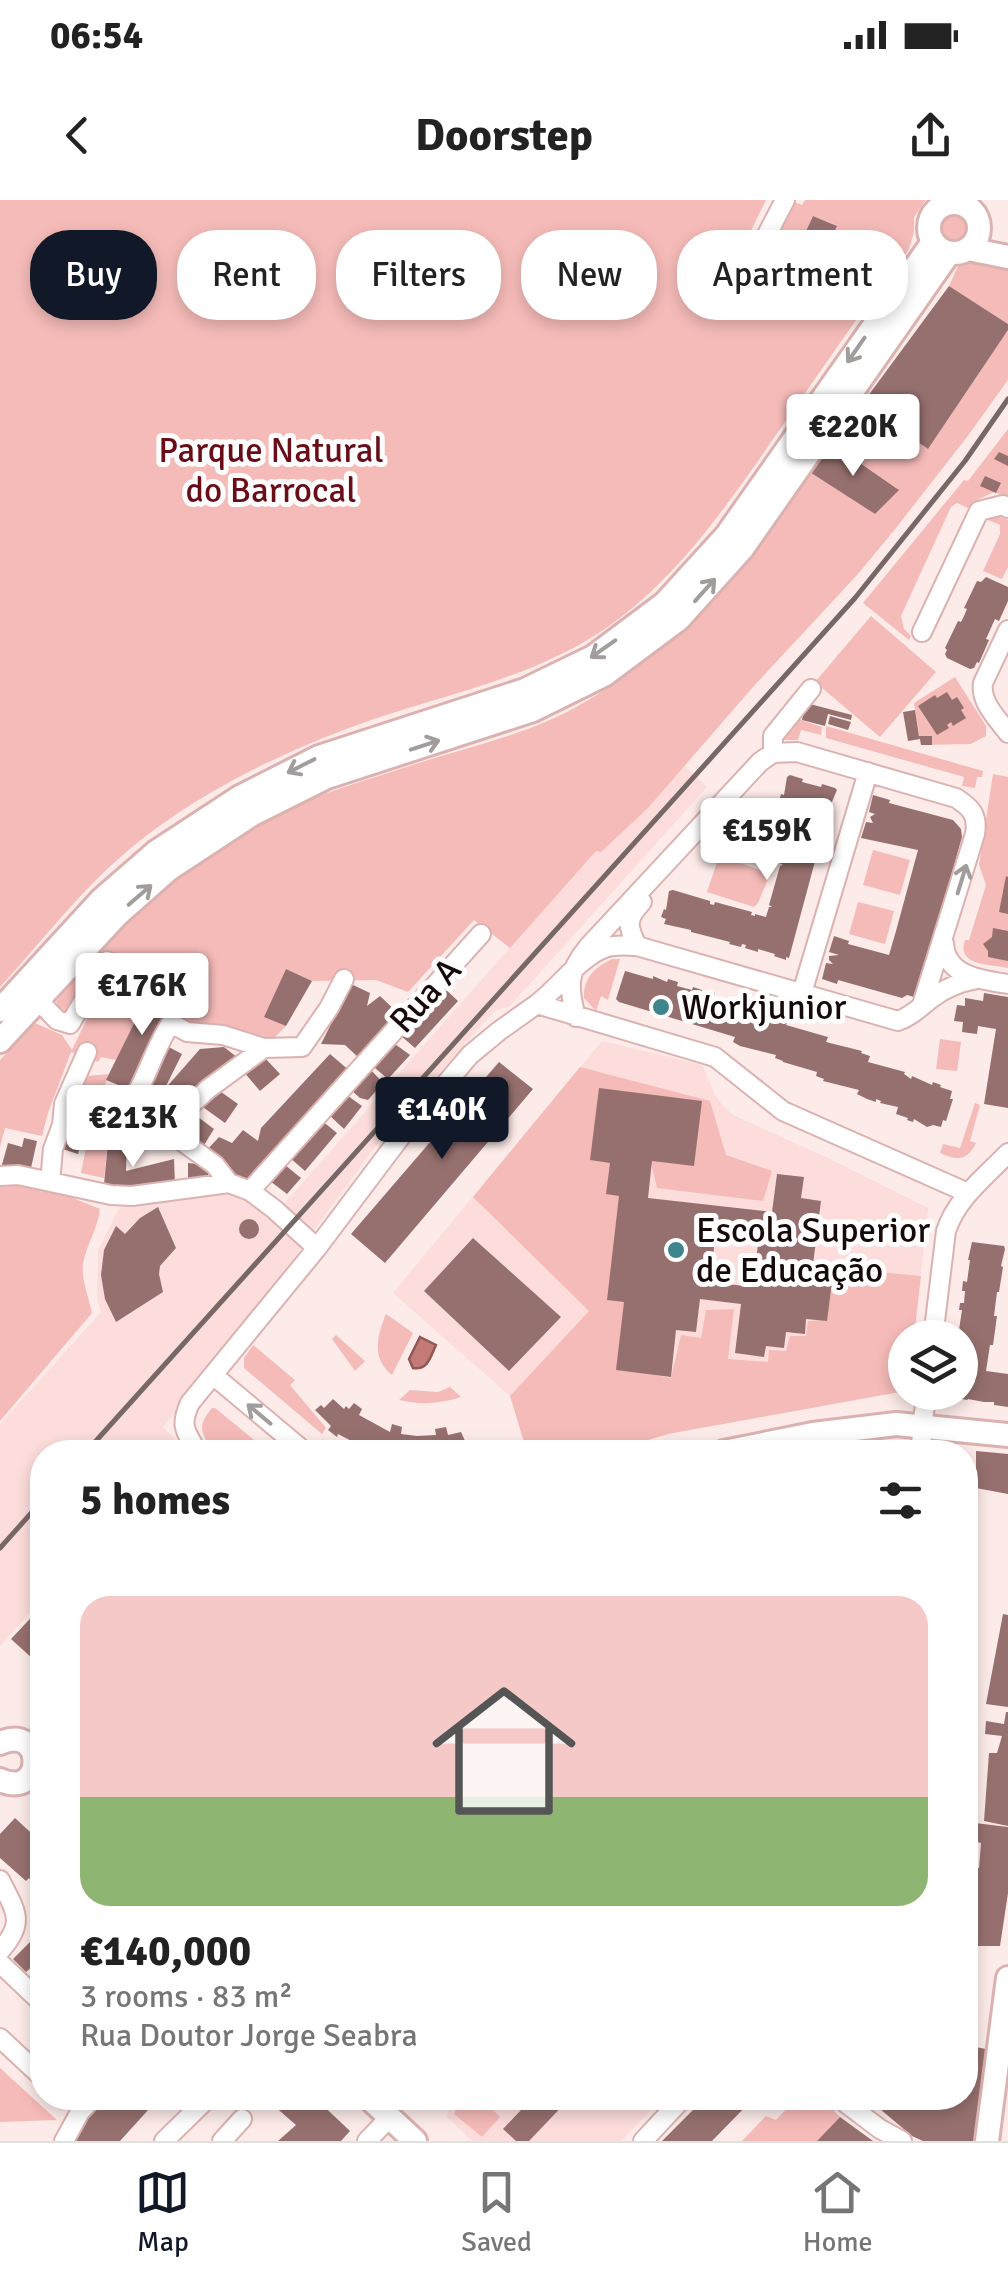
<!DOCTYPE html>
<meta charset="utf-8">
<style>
:root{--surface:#fff;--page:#f2f2f2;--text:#222;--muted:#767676;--line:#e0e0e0;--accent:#111827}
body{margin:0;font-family:Signika,sans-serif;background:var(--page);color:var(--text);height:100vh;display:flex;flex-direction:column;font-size:38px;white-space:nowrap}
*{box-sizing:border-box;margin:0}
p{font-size:32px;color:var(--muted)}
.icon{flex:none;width:55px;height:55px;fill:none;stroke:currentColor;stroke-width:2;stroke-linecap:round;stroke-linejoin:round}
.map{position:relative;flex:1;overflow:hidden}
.sheet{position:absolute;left:30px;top:1240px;width:948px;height:670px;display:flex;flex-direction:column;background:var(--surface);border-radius:40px;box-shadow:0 5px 15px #0003}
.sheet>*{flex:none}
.hud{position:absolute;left:30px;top:30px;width:950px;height:90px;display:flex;gap:20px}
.fabs{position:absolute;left:888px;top:1120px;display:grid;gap:20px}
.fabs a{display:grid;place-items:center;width:90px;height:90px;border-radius:50%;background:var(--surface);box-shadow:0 5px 15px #0003;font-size:50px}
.price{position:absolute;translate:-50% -85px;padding:0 22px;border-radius:10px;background:#fff;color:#222;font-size:32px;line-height:65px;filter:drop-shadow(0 2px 5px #0008)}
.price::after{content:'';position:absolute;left:50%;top:60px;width:30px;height:22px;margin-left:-15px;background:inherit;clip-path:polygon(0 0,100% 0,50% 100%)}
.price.current{background:var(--accent);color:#fff}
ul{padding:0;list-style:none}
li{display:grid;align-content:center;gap:20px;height:530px;padding:0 50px}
li span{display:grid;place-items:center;height:310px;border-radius:30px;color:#555}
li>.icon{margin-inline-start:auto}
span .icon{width:180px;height:180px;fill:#fffc;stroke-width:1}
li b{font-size:42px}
h2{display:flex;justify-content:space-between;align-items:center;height:120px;padding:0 50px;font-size:42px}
.tag{padding:0 35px;border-radius:40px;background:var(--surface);box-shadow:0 5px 15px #0003;font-size:35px;line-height:90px}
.tag.current{background:var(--accent);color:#fff}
.status{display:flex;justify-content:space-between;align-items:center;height:70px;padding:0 50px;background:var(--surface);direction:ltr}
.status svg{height:28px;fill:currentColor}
header{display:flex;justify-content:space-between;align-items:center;height:130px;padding:0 50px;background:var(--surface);font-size:45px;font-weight:700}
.tab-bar{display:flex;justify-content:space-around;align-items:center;height:140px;border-top:2px solid var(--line);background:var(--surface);font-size:28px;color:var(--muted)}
.tab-bar a{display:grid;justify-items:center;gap:5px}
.tab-bar .current{color:var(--accent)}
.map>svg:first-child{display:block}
.built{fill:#fcdddb}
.green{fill:#f5bbb8}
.water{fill:#c47a77;stroke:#905856;stroke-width:2.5}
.building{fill:#96706e;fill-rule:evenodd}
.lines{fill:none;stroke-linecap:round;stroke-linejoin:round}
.minor-casing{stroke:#dbb2b0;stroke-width:22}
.major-casing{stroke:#dbb2b0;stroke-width:28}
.minor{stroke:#fff;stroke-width:18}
.major{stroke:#fff;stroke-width:22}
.rail{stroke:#776868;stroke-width:5}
.oneway{stroke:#a29d9d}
.poi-dot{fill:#3e868b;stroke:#fdfdfd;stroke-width:4}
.labels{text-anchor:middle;stroke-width:10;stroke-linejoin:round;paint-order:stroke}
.park-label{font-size:35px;fill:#690e18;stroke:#fdfdfd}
.street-label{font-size:35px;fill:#160909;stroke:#fdfdfd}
.poi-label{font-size:35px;fill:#160909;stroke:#fdfdfd;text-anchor:start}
</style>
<div class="status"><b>06:54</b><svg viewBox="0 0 49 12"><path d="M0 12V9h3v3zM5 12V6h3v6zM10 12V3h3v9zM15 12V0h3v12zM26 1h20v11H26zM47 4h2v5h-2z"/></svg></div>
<header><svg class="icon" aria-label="back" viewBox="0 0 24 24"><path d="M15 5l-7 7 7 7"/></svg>Doorstep<svg class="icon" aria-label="share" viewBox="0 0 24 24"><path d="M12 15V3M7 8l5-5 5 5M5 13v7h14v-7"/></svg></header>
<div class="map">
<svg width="1008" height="1941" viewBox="0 0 1008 1941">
<rect width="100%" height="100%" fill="#fcebe9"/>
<path class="built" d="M684,565L707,587L509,807L495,810L384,935L210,1171L163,1227L182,1246L176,1252H42V1399L0,1446V1224L101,1112L97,1099L98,1050L121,1004L206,990L241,993L275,1014L596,650Z
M602,841L702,865L715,895L725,908L735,916L826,957L928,1008L914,1137L905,1138V1191L668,1234L608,1252L510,1196L393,1093Z
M439,1898H663L621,1941H472L447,1917L449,1907Z"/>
<path class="green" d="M0,0H766L740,53L741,57L851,113L856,120C826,163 795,207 765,251C720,315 674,380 609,426C531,481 437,495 349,528C259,562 171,607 102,674C66,709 34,750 0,787Z
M805,0H926L914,17V32L909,49L880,91L866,97L815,71L836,25L813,16L793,59L773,49L772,40L792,1L802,5Z
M938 27a15 15 0 1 1 30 0a15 15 0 1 1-30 0Z
M973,62L991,63L1008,71V124L949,86L958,66Z
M1008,130V180L967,237L896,328L858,374L753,487L648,608L601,652L596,651L510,748L474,720L408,792L376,780L312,781L286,769L265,817L286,826L264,848L167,820L177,801L151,789L116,860L101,857L98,862L71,852L48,913L42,936L5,928L0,947V860L35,823L62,835L72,850L117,756L113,754L69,817L63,818L56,802C89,762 125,721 165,687C203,656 262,620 307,601C337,588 370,579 400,569C462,548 528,536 585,502C648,466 709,410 754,352C774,327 790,297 808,271L875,314L898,289L831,243L862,204L928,249Z
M1008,229V298L994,292L979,299L968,308L957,303L951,307L901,416L904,429L911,436L909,440L863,403L964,280L968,281Z
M997,316L1008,320V367L1002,379L983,371L1000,334V325L988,320L991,317Z
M871,416L936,472L880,537L815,482Z
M955,477L986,526V536L971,544L921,545L914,503Z
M795,518L822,527L821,535L801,530L798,540H781Z
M826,526L983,571L982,577H977L975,588L962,586L964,577L826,538Z
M993,574L1008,577V768C989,764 956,766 965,740H969L986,685L979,665Z
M751,614L778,623L781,628L772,658L723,643Z
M873,650L910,660L900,695L863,685Z
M719,656L766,672L769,677L758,703L754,707L707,692Z
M858,702L894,711L885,744L849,734Z
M612,759H620L608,800L601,796L596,811L584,798C583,778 595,767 612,759Z
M940,839L961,842L957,871L936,869Z
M580,867L710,901L726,955L772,971L763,1001L657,988L650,959L618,956L627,989V1099L619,1168L671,1178L681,1135L701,1138L706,1110L734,1109L728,1159L768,1162L769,1150L786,1151L790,1136H806L808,1121L826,1120L836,1068L921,1076L914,1137L905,1138V1191L668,1234L608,1252H527L510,1196L589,1111L473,997Z
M109,874L99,901L76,892L75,877Z
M975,903L980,905L970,941L976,943C967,961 957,961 940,953L943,944L960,948Z
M90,928H114V933H109L104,978L81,973Z
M15,983L58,992L100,1009C98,1029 86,1045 83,1064C81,1079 89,1098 92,1113L0,1221V985Z
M386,1114L413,1133L392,1175C371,1158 377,1136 386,1114Z
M336,1135L365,1161L355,1171L332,1139Z
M253,1145L295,1180L290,1185L326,1228L322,1234L244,1168V1158Z
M450,1187L461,1197C440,1204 420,1205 399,1200L410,1190L438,1192Z
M212,1208H215L269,1252H212C202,1232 196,1227 212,1208Z
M0,1868L57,1920L0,1922Z
M461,1898H481L500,1917L482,1937L454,1914Z
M797,1898H822L840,1917L817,1941H742L766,1916L776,1920Z"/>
<path class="water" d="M420,1137L436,1145C430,1158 428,1170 413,1168L409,1159Z"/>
<path class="building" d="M813,16L837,26L815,71L793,59Z
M949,86L1008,124V130L928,249L862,204Z
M831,243L899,290L875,314L808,271Z
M999,252L1008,256V266L994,259Z
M985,276L1001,283L996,293L980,286Z
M986,377L1008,387V401L999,421L995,419L986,439L989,440L979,463L977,462L974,468L970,469L947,458L945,454L947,450L945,448L958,421L961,422L964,416L967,409L964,408L977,381L981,382Z
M947,492L952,500L957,497L964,508L961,510L966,518L953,526L951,522L947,525L949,528L937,535L918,506L935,495L937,498Z
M806,503L852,515L851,520L828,514L825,526L802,520Z
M915,510L919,536H932V545H921L920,539L908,541L903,512Z
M830,516L851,522L848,530L828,524Z
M790,575L803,579L802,582L821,587L822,584L835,588L837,590L831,604L823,640L821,639L789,758L786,757V760L774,756L775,754L758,749V752L745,748L746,745L742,744L741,747L729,744L730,742L691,732V730L664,724L666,719L661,717L664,709L666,710L669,691L673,690L710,701V704L714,705L715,702L752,712L751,715L755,716V714L766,717L769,707H772L769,705L780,666L783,665L780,663L792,623L796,622L792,621L794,613L779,609L778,606L781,594L784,595L787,577Z
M873,595L890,600L889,603L953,620L961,629L962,637L942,708L945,712L940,718L919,788L915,791L914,797L907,795L902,798L838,780L837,784L822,779L826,763L833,764L829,760V756L839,755L829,752L834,736L849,741L848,744L889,755L896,731L918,650L861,638L866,622L873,623L870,617L875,614L869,612Z
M1006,676L1008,677V714L999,712Z
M993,728L1008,731V761L988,757V751L983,744L992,737Z
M286,769L312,781L286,826L264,817Z
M625,771L653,779V776L667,782L668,779L678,782L677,786L692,790L693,787L702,790L701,793L705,794L706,790L715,793L714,797L780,816L788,820L786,825L828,837L826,842L862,851L861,853L870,856L868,862L905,872L904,874L911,879L912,876L932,885L933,882L941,885L940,887L952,891L950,899H953L946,921L943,920L941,927L933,925L927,927L914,919L913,922L907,920L908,918L896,914L898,907L880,903L881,901L876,899V902L867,899L857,894L859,890L823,881L824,879L816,876L817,872L783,862V861L775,858L776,855L740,846L733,842L735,837L619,802L616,799Z
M351,784L370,793L367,806L380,796L400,815L359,858L345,845L321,844Z
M443,787L458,801L415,848L400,835Z
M151,789L178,801L128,889L106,880Z
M984,793L1008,797V908L984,904L996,829L978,826L977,834L962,832L963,822L954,821L957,805L965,806V798L983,801Z
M395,844L410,855L388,879L369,863Z
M165,845L182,854L164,890L200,849L224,847L238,858L160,919L140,900Z
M330,854L351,872L245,985L227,967L205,952L219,937L232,943L243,930L258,941L261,928Z
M264,857L280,874L260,891L243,871Z
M499,862L533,889L385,1063L351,1034Z
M371,870L383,883L368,900L360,898L351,890Z
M599,888L702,901L694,966L652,961L648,998L772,1012L777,974L804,977L801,998L821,1001L811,1080L832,1083L827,1121L806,1119L805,1134L786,1132L784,1148L766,1146L764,1157L735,1153L741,1104L700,1099L696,1132L676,1130L671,1177L616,1170L624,1102L607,1100L619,996L606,994L610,963L590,960ZM715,1039L758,1044L753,1087L710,1082Z
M217,889L238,904L225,923L200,905Z
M76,892L99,901L94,924L68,917Z
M344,893L362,906L344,929L327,913Z
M190,911L214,929L204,945L174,927Z
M321,920L337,933L305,971L289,957Z
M65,926L84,931L78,954L59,948Z
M109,933L127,934L126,971L174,959L175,985L103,994Z
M24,938L37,941L29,977L0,972L8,943L22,947Z
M188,963L208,965V981L188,984Z
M285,965L301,978L287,994L270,981Z
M158,1007L176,1048L160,1066L159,1074L163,1092L116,1122L105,1099L101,1075L104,1050L116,1026L125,1034L140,1018Z
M239 1029a10 10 0 1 1 20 0a10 10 0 1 1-20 0Z
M473,1038L561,1117L509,1171L424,1091Z
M972,1042L1004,1046L1005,1049L1001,1066L1003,1067L999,1092H997L994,1116H997L993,1145H990L986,1171L1008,1174V1207L994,1205V1202H984L968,1199L967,1200L941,1195V1192H960V1138H955L956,1130H959L962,1110H959L960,1103H964L965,1091H962L963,1081L967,1082L970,1060H968Z
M333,1199L344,1209L346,1206L349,1209L354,1203L362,1209L359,1215L390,1232L392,1224L402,1227L401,1234L417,1236L436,1235L435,1229L446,1227L448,1235L461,1232L470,1252H378L361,1246L338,1234L337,1237L328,1230L331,1226L315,1210L321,1205L324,1208Z
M869,1246H910L909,1252H868Z
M976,1251L1008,1254V1294L976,1288Z
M965,1322L976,1324V1345L965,1343Z
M42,1406V1448L33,1459L11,1439Z
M1003,1414L1008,1415V1507L986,1504Z
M1006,1512H1008V1626L984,1621L989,1553H997L1002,1536L985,1534L986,1521L1004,1524Z
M15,1618L42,1643V1694L29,1678L26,1681L0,1658V1634Z
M975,1623L1008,1627V1693L1000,1746H965L975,1686L966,1685L969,1667L979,1668L981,1643L971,1640Z
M40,1732L42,1735V1771L35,1764L26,1772L13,1759Z
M965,1753L971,1754L968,1788H965Z
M965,1845L986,1849L974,1941H923L912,1936L867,1898H965Z
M102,1898H159L120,1941H75L90,1910Z
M265,1898H315L350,1931L341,1941H278L296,1925Z
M508,1898H570L529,1941H516L503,1929L521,1910Z
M705,1898H754L712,1941H662Z
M758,1898H784L772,1910Z
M840,1917L873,1941H817Z"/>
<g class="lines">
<defs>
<path id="minor" d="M785,0L763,42V51L782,65L891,119
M1008,430L983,483C980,502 997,518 1008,533
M922,432L979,311L1003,305L1008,308
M773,553V536L811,489
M944,743C945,776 982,780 1008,784
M637,746C627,725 626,719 642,702
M802,793L868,572
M38,800L57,820L70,824L107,761
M537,804C558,788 581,756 605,748C615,744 627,746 637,746L898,821C912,816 920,807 932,798C945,788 961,782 977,779
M576,817C568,787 567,772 588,747L760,562L773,553L797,552L956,598C972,608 978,616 975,634L922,805
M162,927L180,915L208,889L264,848L302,847L329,808L344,779
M0,976L18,975L111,995L132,996L229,983L250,991L274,1009L317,1048
M50,982L53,949L62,925L64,904L87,852
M229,983L215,965L162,927L133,900C148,875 155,847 171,823L187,832L223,835L264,848
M250,991L481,734
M933,1138L946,1031C957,998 984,978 1008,953
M213,1175L305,1252
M197,1252C186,1231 179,1227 190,1203L317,1048L402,935L470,855L499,831L537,804L715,857L783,911L968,993
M921,1252L922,1226L927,1192
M0,1680C16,1712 26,1722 0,1751
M0,1763L42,1803
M0,1838L42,1877
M839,1898L880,1929L902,1941
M64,1941L80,1912L93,1898
M164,1941L208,1898
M222,1941L242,1919
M367,1941L390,1917
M643,1941L683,1898"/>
<path id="major" d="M929 28a25 25 0 1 1 50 0a25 25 0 1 1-50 0Z
M968,49L1008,57
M0,810L102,699L156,652L240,597L319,557L525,490L593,457L665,403L726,336L933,42
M0,841L117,715L169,669L251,615L327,577L533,510L604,475L679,419L742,349L949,53
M724,1252L813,1234L896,1224L1008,1235
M0,1543C46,1523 46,1600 0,1580
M369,1898L415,1941
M987,1941L1008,1778"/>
</defs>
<use href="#minor" class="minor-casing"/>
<use href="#major" class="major-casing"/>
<use href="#minor" class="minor"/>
<use href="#major" class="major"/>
<path class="rail" d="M86,1252L855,398L965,261L1008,199
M0,1348L42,1301"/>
</g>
<defs><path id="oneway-shaft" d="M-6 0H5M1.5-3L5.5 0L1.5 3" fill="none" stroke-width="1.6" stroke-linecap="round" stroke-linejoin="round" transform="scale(2.5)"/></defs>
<g class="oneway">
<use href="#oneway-shaft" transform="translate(856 150) rotate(125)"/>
<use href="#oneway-shaft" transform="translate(705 390) rotate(-48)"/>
<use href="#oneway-shaft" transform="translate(603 449) rotate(145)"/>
<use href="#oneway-shaft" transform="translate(425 545) rotate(-18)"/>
<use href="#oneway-shaft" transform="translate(301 566) rotate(153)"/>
<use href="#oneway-shaft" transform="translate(962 679) rotate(-73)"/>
<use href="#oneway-shaft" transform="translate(140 695) rotate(-41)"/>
<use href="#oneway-shaft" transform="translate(259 1214) rotate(-140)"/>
</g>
<g class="poi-dot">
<circle cx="661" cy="807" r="10"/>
<circle cx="676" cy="1050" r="10"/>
</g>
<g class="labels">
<g class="park-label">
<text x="271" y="262">Parque Natural<tspan x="271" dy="40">do Barrocal</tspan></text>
</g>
<g class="street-label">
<text transform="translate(425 795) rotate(-48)" y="12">Rua A</text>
</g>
<g class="poi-label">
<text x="681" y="819">Workjunior</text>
<text x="696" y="1042">Escola Superior<tspan x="696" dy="40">de Educação</tspan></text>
</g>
</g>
</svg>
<div class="fabs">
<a><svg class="icon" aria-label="layers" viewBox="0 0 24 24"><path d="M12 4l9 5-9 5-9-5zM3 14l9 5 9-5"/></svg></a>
</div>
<b class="price" style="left:853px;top:279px">€220K</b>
<b class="price" style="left:767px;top:683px">€159K</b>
<b class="price" style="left:142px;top:838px">€176K</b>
<b class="price current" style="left:442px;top:962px">€140K</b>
<b class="price" style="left:133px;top:970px">€213K</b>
<div class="hud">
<a class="tag current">Buy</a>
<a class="tag">Rent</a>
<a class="tag">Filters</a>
<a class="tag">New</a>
<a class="tag">Apartment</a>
</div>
<section class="sheet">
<h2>5 homes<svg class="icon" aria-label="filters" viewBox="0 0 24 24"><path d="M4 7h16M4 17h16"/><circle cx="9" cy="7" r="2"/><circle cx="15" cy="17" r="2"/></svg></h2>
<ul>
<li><span style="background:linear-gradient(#f6c9c9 65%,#8fb573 0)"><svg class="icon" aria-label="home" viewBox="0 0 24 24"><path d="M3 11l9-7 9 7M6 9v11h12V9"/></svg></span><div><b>€140,000</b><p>3 rooms · 83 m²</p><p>Rua Doutor Jorge Seabra</p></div></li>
</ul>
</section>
</div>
<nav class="tab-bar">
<a class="current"><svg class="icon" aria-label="map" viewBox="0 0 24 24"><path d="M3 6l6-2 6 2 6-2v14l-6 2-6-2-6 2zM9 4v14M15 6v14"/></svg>Map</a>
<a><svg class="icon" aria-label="saved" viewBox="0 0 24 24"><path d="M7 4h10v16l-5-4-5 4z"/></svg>Saved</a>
<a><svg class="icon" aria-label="home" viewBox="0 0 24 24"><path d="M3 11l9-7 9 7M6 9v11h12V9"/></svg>Home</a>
</nav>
